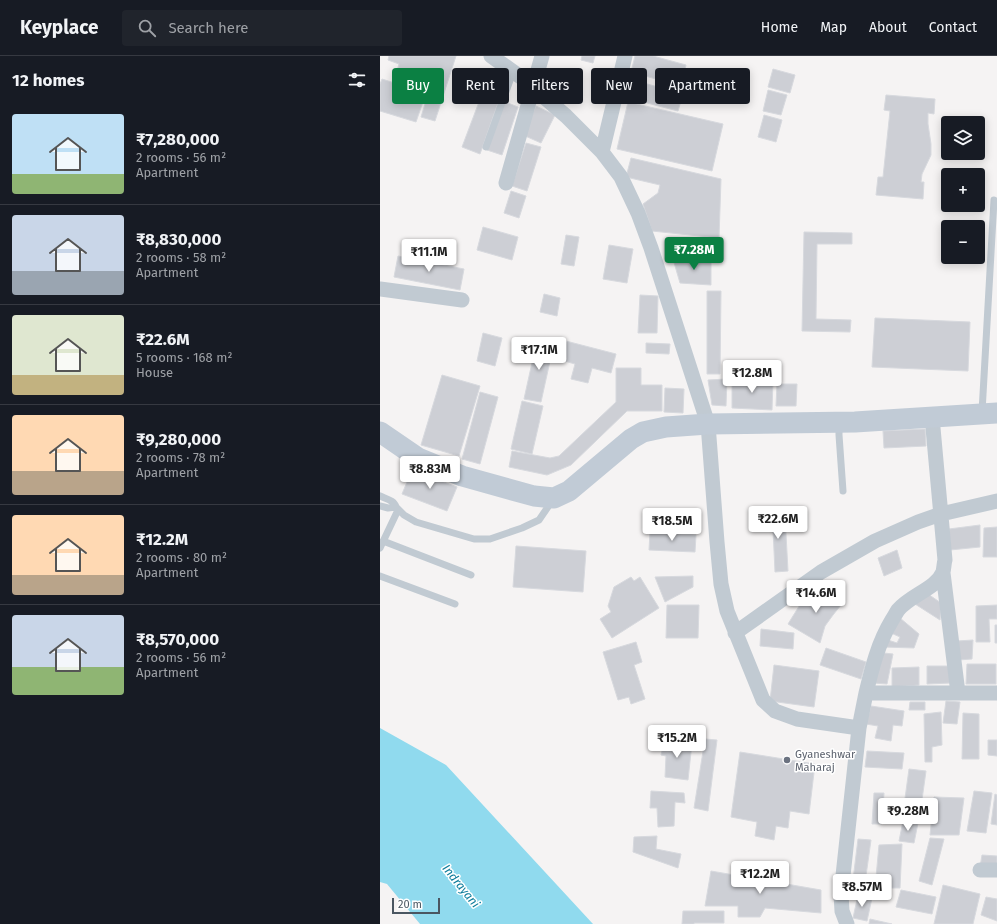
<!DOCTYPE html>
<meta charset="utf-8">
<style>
:root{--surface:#171b24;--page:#20242c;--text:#f1f3f6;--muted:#9ea1a6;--line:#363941;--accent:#0b8043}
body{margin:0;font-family:"Fira Sans",sans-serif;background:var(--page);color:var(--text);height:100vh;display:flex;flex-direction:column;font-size:15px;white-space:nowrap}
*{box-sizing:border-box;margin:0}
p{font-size:13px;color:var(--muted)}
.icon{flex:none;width:22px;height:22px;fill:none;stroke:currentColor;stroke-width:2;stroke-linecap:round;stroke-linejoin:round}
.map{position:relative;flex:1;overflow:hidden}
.panel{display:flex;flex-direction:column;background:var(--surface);width:380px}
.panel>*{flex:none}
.top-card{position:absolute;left:12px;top:12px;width:380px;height:36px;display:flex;gap:8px}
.tools{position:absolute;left:561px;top:60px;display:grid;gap:8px}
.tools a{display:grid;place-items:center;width:44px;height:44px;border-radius:4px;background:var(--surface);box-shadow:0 2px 10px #0003;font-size:20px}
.scale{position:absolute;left:12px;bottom:10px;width:48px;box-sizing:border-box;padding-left:4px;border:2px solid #4a5661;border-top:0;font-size:11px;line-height:14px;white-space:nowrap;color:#4a5661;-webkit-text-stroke:3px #fff;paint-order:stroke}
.price{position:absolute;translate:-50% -34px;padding:0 9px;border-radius:4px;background:#fff;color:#222;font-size:13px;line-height:26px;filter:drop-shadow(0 1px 2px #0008)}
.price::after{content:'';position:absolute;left:50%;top:24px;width:12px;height:9px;margin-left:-6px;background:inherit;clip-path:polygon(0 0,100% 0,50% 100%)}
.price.current{background:var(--accent);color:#fff}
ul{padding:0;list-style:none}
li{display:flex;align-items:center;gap:12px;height:100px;padding:0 12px}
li+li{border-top:1px solid var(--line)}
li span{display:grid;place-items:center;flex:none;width:112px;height:80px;border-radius:4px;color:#555}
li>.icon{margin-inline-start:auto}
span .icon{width:48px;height:48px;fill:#fffc;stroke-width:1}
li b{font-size:17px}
h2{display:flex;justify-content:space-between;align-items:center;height:48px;padding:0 12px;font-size:17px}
.pill{padding:0 14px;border-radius:4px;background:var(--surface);box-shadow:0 2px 10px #0003;font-size:14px;line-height:36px}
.pill.current{background:var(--accent);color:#fff}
header{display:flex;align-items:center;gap:24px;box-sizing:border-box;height:56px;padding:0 20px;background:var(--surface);border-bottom:1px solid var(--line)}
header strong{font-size:19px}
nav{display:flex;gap:22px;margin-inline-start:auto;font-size:14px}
.search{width:280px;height:36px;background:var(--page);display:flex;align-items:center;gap:10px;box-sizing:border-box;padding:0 14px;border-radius:4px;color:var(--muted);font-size:15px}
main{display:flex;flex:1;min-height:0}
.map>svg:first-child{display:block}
.water{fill:#90daee}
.building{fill:#cdcfd5;stroke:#d7d9de}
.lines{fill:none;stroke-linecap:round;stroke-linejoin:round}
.lane{stroke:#c1cad2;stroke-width:7}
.street{stroke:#c1cad2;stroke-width:15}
.secondary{stroke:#c1cbd6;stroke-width:21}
.worship-dot{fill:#6b7280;stroke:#fff;stroke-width:1.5}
.labels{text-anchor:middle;stroke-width:3;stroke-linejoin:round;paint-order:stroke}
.worship-label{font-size:11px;fill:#5b616d;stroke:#fff;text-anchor:start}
.water-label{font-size:12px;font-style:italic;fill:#0c7c9b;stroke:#fff}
</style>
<header>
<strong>Keyplace</strong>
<div class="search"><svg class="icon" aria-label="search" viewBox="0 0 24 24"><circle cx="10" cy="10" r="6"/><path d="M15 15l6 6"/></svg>Search here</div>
<nav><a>Home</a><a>Map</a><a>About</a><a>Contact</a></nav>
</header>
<main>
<section class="panel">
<h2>12 homes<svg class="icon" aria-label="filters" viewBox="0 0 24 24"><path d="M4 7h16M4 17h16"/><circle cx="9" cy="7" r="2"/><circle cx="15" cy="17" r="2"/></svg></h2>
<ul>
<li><span style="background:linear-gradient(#bfe0f5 75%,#8fb573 0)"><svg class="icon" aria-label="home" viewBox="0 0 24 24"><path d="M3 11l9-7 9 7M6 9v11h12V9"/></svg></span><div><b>₹7,280,000</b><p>2 rooms · 56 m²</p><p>Apartment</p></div></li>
<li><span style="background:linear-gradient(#c9d6e8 70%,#9aa5b1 0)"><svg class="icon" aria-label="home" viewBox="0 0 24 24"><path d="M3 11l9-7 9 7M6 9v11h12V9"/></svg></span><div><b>₹8,830,000</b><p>2 rooms · 58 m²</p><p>Apartment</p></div></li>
<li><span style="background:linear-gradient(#dfe7d0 75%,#c2b280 0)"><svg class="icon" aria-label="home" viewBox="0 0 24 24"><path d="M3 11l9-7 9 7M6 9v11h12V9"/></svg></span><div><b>₹22.6M</b><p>5 rooms · 168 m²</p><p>House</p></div></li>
<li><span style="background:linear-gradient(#ffd9b3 70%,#b9a48a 0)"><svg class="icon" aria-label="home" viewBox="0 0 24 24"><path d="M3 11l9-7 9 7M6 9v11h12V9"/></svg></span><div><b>₹9,280,000</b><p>2 rooms · 78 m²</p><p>Apartment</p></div></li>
<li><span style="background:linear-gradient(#ffd9b3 75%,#b9a48a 0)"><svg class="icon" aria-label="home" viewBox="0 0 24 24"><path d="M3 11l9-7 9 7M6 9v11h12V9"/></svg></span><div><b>₹12.2M</b><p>2 rooms · 80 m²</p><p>Apartment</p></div></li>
<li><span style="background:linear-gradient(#c9d6e8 65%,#8fb573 0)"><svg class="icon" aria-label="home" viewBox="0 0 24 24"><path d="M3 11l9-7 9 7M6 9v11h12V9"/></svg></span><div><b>₹8,570,000</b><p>2 rooms · 56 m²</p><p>Apartment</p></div></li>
</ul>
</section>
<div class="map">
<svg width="617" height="868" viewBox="0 0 617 868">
<rect width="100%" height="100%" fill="#f5f3f3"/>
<path class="water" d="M0,672L66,709L213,868H40L7,828L0,826Z"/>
<path class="building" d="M9,0H76L55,65L41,61L49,35L14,24L19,8L8,4Z
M202,0H215L213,7L201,4Z
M255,0H273L306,9L301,30L251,16Z
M393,13L415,19L410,37L388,31Z
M2,23L46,37L36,66L0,55V28Z
M253,24L303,38L298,55L248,42Z
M388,34L407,39L401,59L383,55Z
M102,38L119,44L100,98L82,91Z
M506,39L555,43L554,58L548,57V68L551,88V99L542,118L541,126H544L543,143L496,139L498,121H503L510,55L504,54Z
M123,45L138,51L122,99L107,94Z
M248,46L343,68L332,115L237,93Z
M156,50L175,59L161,87L143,79Z
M384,59L402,64L396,86L378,81Z
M146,87L161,91L147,135L132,130Z
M251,102L341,123L339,182L272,175L263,148L278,137L280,129L246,121Z
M131,135L146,140L139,162L124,157Z
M103,171L138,181L132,204L97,194Z
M424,176L472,177V188H437L436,263L471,264L470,276L422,275Z
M186,179L199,181L194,210L181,208Z
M229,189L253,193L247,227L223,223Z
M18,200L84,213L80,234L14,221Z
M293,203L331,204V229L300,227Z
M327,235H341L340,318H327Z
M164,238L180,242L177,260L160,256Z
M260,239L278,240L277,277H258Z
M495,262L590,266L588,315L492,311Z
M103,277L122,282L115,310L97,305Z
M157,284L174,287L161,346L144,343Z
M182,284L236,298L231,317L212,312L208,327L191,323L195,308L177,303Z
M266,287L290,288L289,298L266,297Z
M236,312H261V329H282V355H247L191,409L167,419L129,411L132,395L170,402L179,400L236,346Z
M62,319L100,330L79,400L41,389Z
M347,323L346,350L332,349L328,324Z
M352,323L393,324L392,354L352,352Z
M397,328H417L416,350H396Z
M285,332L304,333L303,357L284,356Z
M100,336L118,341L100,408L82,403Z
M142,345L163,350L152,398L131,393Z
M545,373L546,390L504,392L503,375Z
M32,414L77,431L67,455L22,438Z
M405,460L408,515L395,516L393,473L381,474L380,461Z
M600,469V491L570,494L569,473Z
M617,471V501H603L604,472Z
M270,476L316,479L315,496L269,494Z
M136,490L206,495L203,536L133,531Z
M517,494L522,512L504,520L498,502Z
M313,520V531L285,546L275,521Z
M251,521L254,525L260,521L279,552L232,582L220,563L231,556L228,550L234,531Z
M447,534L465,544L453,559L445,570L440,587L408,568L426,539L431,543Z
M548,538L561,547L560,564L535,548Z
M287,549H319L318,582H286Z
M617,549V563H609L610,586H596V550Z
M520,562L539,578L534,592L504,591L508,584L517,587L520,581L511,577Z
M615,569H617V587H615Z
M381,573L414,577L413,593L380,590Z
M593,584L592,603L578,604L577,585Z
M256,586L262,606L254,609L265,643L251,648L249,641L238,644L223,596Z
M446,592L486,606L481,623L440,609Z
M504,597L513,598L507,628L493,627Z
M587,608H616V628H586Z
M394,609L439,615L434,651L390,645Z
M547,610H571V627L547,628Z
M539,611V629L512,631V612Z
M566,645L580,646L577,668L563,667Z
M530,646H545V654H529Z
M491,650L524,655L522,670L513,669L511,685L495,682L498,670L486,668Z
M561,656L562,689L552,691V706H545L544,658Z
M583,657L599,658V703H582Z
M285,683L312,687L308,724L285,721L286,700L281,699Z
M325,683L337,684L328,755L314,752Z
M608,684H617V700L608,699Z
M487,695L524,697L522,713L485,711Z
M360,696L435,708L429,758L410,755L408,772L396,770L394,784L375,780L377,766L351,761Z
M529,713L546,715L540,758L523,757Z
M271,735L304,737L305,747L295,746L294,770L278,771L277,752H270Z
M594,735L612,737L606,777L587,775Z
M494,737H504L502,768H492Z
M615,738L617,739V769L611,768Z
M554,741L584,742L579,779H550Z
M523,765L538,767L534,787L519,785Z
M277,780L276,793L301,798L298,812L253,796L254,781Z
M550,782L564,783L552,829L539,825Z
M478,783L491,784L484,834L472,832Z
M522,788L520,832H495L499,789Z
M602,799L617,800V811H600Z
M331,815L441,834V857L385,852L380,861H358V850H325Z
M563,829L600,838L593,868H554Z
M521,834L556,841L552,858L516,851Z
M478,839L492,842L487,865L473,862Z
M606,841L617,843V865L601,859Z
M303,855H344V867H314V868H302Z
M490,863L512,868H489Z"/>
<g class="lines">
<path class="lane" d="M106,91L133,16
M602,356L614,144
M459,367V379L463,435
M0,440C6,443 14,444 16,451L8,452L0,450
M16,451L24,459L36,466L94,483H110L142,472L159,464L172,445
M3,485L91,519
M0,492L18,454
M0,520L75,548"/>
<path class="street" d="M111,0L142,22L186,60L222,96L241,121L258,157L271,192L328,368L337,486L341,528L347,555L383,644L395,655L417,663L479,672L461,838L462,855L467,868
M222,96L245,0
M126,127L162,0
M0,233L82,244
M563,517L578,637
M355,577L441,516L495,485L538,466L561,458L617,445
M486,637C492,612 498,587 512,564C514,561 516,557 518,554C530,539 556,533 563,516C564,512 564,507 565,504L552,361
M479,672L486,637H617
M600,814H617"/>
<path class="secondary" d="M0,376L38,402L82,420L154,440L174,442L189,435L251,383L263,376L286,371L328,368L475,366L617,357"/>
</g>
<circle class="worship-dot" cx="407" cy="704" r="4"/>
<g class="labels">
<g class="worship-label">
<text x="415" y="702">Gyaneshwar<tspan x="415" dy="13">Maharaj</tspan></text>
</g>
<g class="water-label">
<text transform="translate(81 830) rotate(51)" y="4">Indrayani</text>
</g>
</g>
</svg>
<div class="tools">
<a><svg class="icon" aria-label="layers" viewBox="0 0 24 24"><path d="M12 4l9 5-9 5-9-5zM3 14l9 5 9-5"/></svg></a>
<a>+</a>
<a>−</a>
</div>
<div class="scale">20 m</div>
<b class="price current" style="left:314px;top:215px">₹7.28M</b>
<b class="price" style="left:49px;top:217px">₹11.1M</b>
<b class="price" style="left:159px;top:315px">₹17.1M</b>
<b class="price" style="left:372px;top:338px">₹12.8M</b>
<b class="price" style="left:50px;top:434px">₹8.83M</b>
<b class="price" style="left:398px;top:484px">₹22.6M</b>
<b class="price" style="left:292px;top:486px">₹18.5M</b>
<b class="price" style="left:436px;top:558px">₹14.6M</b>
<b class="price" style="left:297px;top:703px">₹15.2M</b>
<b class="price" style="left:528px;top:776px">₹9.28M</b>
<b class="price" style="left:380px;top:839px">₹12.2M</b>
<b class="price" style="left:482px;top:852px">₹8.57M</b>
<div class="top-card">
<a class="pill current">Buy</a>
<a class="pill">Rent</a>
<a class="pill">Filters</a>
<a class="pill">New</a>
<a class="pill">Apartment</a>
</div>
</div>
</main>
